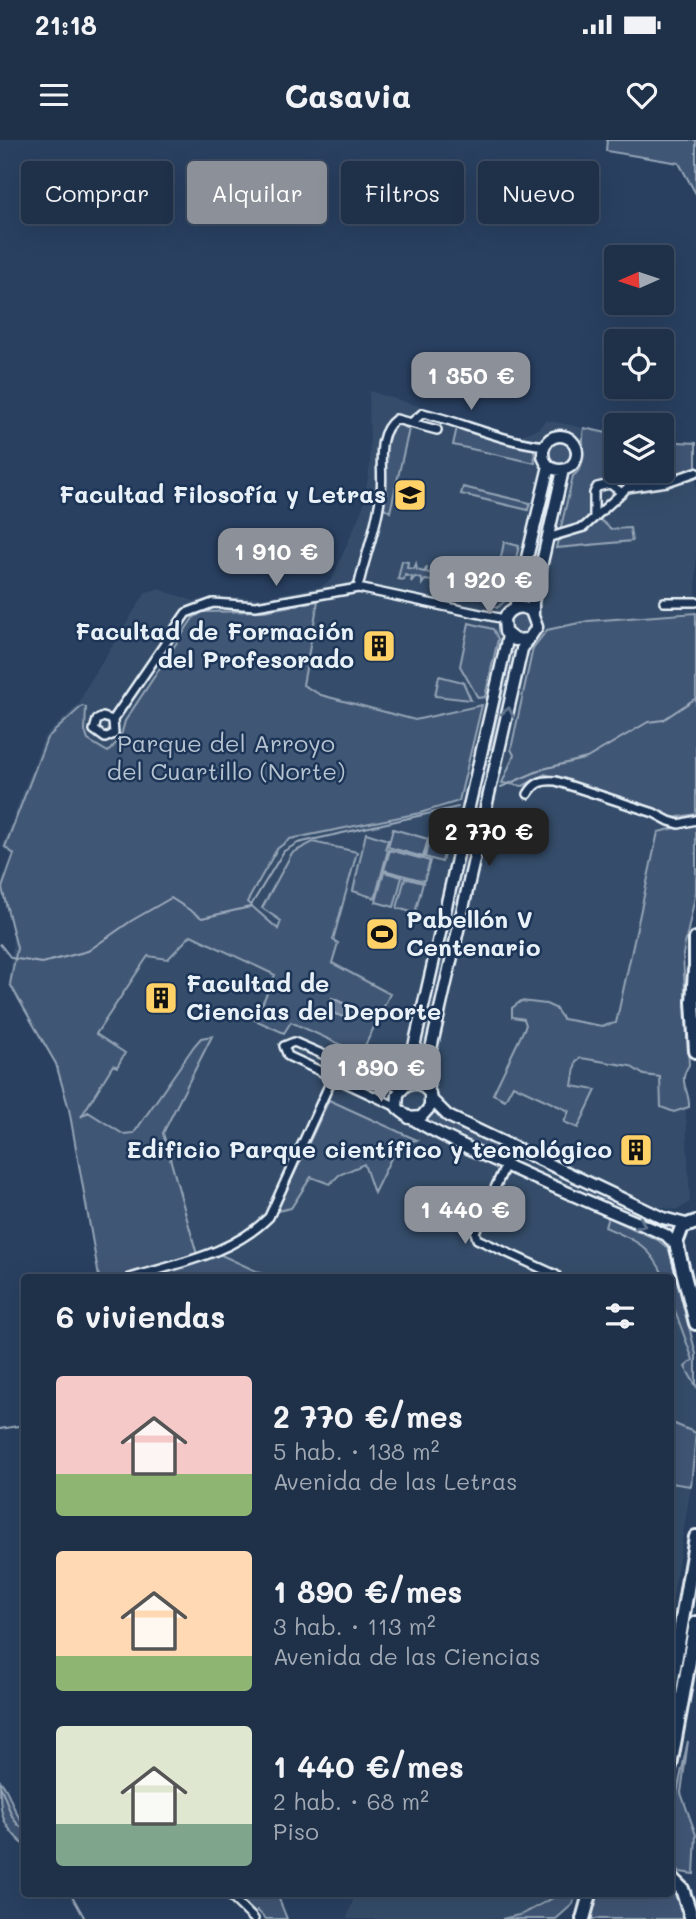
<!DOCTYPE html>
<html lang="es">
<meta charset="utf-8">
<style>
:root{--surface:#1f3049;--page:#273850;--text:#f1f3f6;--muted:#a1a9b4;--line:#3c4b61;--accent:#8c9099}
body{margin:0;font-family:Mali,sans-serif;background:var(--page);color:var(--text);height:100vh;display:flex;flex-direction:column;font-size:26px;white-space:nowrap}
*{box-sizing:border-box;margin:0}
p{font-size:23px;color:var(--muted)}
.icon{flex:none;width:38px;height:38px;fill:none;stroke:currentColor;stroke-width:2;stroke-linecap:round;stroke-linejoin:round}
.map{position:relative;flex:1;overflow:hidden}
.drawer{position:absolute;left:21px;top:1134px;width:653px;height:623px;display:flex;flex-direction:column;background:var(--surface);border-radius:7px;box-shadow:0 7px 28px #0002,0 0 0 2px var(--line)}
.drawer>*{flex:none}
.top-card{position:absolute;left:21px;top:21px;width:654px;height:63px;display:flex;gap:14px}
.needle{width:46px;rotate:267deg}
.buttons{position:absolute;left:604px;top:105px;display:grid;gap:14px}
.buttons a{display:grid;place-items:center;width:70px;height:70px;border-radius:7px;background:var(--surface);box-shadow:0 7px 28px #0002,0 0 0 2px var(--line);font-size:35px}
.price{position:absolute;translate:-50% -60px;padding:0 16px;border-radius:14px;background:var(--accent);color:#fff;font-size:23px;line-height:46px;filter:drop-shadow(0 2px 4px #0008)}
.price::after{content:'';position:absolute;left:50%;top:42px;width:21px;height:16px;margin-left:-10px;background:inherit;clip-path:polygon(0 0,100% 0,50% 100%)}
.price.current{background:#222;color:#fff}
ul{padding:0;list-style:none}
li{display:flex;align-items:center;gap:21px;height:175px;padding:0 35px}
li span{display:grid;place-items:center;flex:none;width:196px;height:140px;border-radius:7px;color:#555}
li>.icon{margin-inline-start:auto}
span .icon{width:84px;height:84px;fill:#fffc;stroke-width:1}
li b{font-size:30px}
h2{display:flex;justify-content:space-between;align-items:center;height:84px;padding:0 35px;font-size:30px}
.tag{padding:0 24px;border-radius:7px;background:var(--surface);box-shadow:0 7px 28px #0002,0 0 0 2px var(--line);font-size:24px;line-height:63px}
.tag.current{background:var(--accent);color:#fff}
.status{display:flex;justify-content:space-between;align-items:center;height:49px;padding:0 35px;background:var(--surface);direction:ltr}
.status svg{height:19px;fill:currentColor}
header{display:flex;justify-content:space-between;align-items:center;height:91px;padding:0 35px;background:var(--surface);font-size:32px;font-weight:800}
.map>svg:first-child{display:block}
.built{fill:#364d6b}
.green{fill:#415774;stroke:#94a4b6;stroke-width:2}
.water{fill:#6b7c95;stroke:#9dabbd;stroke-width:2}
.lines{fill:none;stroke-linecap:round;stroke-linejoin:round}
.stream{stroke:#9dabbd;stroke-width:2}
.street-casing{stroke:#e8f1f8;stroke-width:12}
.secondary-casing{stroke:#e8f1f8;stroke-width:15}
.highway-casing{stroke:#e8f1f8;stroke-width:18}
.street{stroke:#1d3557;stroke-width:7}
.secondary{stroke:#1d3557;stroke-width:10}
.highway{stroke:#1d3557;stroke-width:12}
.oneway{stroke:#64778f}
.labels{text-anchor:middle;stroke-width:5;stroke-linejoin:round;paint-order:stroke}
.poi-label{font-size:24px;font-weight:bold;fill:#e8f1f8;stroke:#1d3557;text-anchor:end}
.park-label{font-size:24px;fill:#b6c3d0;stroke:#1d3557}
</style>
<div class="status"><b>21:18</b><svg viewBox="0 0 49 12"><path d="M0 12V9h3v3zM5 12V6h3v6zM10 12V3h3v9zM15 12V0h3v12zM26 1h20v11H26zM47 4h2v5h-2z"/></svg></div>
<header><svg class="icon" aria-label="menu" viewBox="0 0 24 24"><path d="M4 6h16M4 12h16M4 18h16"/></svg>Casavia<svg class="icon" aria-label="heart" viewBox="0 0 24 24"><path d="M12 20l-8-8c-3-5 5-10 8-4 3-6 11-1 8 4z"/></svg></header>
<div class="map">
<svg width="696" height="1779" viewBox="0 0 696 1779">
<rect width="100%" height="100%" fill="#294061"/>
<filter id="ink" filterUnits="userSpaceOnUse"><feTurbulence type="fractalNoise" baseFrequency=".0143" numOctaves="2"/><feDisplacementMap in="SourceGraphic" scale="14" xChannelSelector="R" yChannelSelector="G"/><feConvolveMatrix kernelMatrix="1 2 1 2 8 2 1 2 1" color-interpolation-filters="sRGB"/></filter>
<g filter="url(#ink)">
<path class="built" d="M369,251L518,296L538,289L546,280L616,295V331H662V301L696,303V738L679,826L690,1062L678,1070L658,1067L620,1049L605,1086L654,1114L664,1137H99L69,969L56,924L10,844L13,794L0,745L12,715L2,707L44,597L79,564L86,548L146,452L158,449L194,461L214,457H264L322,446L332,439L363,367L370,325Z
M670,1157L693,1220L686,1227L696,1246V1315L670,1474Z
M355,1754H560L523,1774L502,1779H347Z"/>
<path class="green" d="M607,0H696V54L679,23L606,11Z
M400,285L409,289L390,372L383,367L385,301L391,286Z
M457,287L519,307H534L535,323L453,305Z
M584,288L616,295V331H662V301L696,303V331L622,347L612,342L598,344C590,375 593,383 560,391L573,336C590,323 580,304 584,288Z
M548 313a12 12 0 1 1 24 0a12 12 0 1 1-24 0Z
M555,341L531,455H525L548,343Z
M463,347L530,363L528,370L461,354Z
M598,378L611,389L630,388L632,401L556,408L558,400L585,389Z
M504,402L519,406L513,430L497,438Z
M402,421L408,422L407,428L414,429L416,424L417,430L424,432L427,427L426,432L433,434L437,429L436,434L443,436L445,431V437L453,438L455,433L456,439L463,440L465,435L466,441L473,443L476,438L475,443L482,445L484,440H487L483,459L480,458V453L473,451L472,456L471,451L464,449L462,454L461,448L454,447L450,451L451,446L444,444L442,449V444L435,442L433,447L432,441L425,440L422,444V439L415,437L411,442L412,437L405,435L404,440L398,439Z
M512,434L506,460L497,468L489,464L493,447Z
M318,461L303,545L321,555L415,580L482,565L459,661L420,673L290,699L277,709L247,762L278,789L281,781L262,768L292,713L313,702L357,712L333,800L338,803L332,823L390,854L361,914L291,882L284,893L255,880L275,835L191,795L168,819L148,816L96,894L125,913L117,927L113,925L81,977L88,972L123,994L134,993L194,906L201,898L212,896L163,993L198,1118L217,1113L269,1137H99L69,969L56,924L10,844L17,808L2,748L14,714L5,707L47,598L82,566L86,567L85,591L88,600L108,612L120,599L125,581L193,478L203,472L264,471Z
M508 484a12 12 0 1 1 24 0a12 12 0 1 1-24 0Z
M696,473V674L673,678L658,670L545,634L523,646L502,643L514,615L511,609L533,508L547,490L588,481Z
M469,483L493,489L498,499L485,557L478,558L460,526Z
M516,512L496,608L490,609L510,513Z
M439,536L463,542L471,560L435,556Z
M490,624L420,940L411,938L484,625Z
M433,682L451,686L442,722L425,717Z
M696,683V752L683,814L689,925C677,943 690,949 689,967L674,972L661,967L660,937L644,935L630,926L581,918L576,921L572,946L596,950L578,988L564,982L569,971L513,945L505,960L493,954L526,885L524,879L512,877V868L521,861L546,864L555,868L563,879L602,886L616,883L658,692Z
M393,689L428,699L423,717L388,707Z
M366,693L388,700L385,709L388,710L375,758L353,751Z
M390,710L430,721L424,741L384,730Z
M384,732L402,737L394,767L376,762Z
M405,738L423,743L415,773L397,768Z
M329,960L417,1000L405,1002L396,1008L374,1053L364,1024L339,1035L330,1044L311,1037L291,1068L277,1071Z
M435,969L501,1005L496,1014L424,980Z
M608,1077L658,1100L669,1109L696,1214V1246L685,1227L693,1220L670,1157V1138L664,1137C651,1106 635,1100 605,1087Z
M670,1282L696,1293L691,1346L670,1343Z
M688,1601L681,1653L696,1695L694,1734L680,1732L670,1719V1685Z
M0,1641C12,1653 11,1671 24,1683V1705C0,1683 0,1674 0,1641Z
M670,1748L678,1756L685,1779H590L599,1754H670Z
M235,1754H277L287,1779H266L257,1770L255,1773Z
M560,1754L575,1756L573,1764L556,1779H502L523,1774Z"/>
<path class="water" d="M332,858L354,868L350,880L326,870Z"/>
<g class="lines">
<path class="stream" d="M501,647L543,629L587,618L648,582L663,580L696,558
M0,804L11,818L42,823L88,811L131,781L171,758L202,778L250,767L284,711L298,703L458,667
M0,1289L24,1285
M0,1646C8,1660 9,1681 24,1689
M71,1754L85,1779"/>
<defs>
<path id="street" d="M412,282L423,273C467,284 500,301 545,306
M594,378V353L597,347L610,344L622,353
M547,398L584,387L627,348L667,342L696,332
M358,448C365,415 378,385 381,351C384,327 374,295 396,279L437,290
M664,462H696
M113,580L103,577L97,580L94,590L105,598L114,594L113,580L186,473L213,463L256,466L358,448L504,479
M528,654C535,642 542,640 556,641L654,673L669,681L679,684L696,680
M397,967L288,916L284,906L294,902L401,948
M506,1024L475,1092L477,1099L556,1135L555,1138
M130,1138C179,1123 232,1114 269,1077L335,932L347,927
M228,1754L254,1779"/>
<path id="secondary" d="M543 313a17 17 0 1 1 34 0a17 17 0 1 1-34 0Z
M515,468L549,326
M533,474V462L563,330
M405,946L508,496
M428,950V922L522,509L537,487L531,471C520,464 509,468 504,479L505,492L515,500L528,499
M431,959L448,976L663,1078L686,1084
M409,978L421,977L430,967V953L420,944H407L398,954L397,967C409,988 628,1078 666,1095L677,1106"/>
<path id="highway" d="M695,830L693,862L696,911
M696,839V799
M696,1082L682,1087L676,1103L696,1183
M670,1551L696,1397
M670,1626L696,1483
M670,1737L682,1749L692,1779
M583,1779L590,1754"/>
</defs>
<use href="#street" class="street-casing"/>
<use href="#secondary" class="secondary-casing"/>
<use href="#highway" class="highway-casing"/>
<use href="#street" class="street"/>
<use href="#secondary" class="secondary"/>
<use href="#highway" class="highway"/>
</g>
<defs><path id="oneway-chevron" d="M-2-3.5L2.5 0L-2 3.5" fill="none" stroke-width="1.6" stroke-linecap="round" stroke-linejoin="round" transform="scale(1.75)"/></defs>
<g class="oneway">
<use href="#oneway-chevron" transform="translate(508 572) rotate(-78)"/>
<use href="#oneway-chevron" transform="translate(641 1084) rotate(24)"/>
</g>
</g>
<defs>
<symbol id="university-square" viewBox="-11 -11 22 22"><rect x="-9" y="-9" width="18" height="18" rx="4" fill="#ffd166" stroke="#1d3557"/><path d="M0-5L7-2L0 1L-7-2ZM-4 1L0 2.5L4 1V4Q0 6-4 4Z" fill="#111"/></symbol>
<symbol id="building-square" viewBox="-11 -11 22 22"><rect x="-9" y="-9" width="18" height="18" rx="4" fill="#ffd166" stroke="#1d3557"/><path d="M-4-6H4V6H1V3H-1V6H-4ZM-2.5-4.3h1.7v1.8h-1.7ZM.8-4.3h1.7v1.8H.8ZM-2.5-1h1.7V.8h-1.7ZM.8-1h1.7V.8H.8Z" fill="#111"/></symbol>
<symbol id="stadium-square" viewBox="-11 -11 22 22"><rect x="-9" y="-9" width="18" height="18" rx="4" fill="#ffd166" stroke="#1d3557"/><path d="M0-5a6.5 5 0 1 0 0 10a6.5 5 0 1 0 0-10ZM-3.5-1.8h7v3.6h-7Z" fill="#111"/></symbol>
</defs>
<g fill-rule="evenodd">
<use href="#university-square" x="391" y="336" width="38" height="38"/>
<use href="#building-square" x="360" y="487" width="38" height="38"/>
<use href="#stadium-square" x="363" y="775" width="38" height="38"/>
<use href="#building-square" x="142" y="839" width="38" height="38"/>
<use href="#building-square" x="617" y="991" width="38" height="38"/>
</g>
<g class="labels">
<g class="poi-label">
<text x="386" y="363">Facultad Filosofía y Letras</text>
<text x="354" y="500">Facultad de Formación<tspan x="354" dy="28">del Profesorado</tspan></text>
<text x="406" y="788" text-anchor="start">Pabellón V<tspan x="406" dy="28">Centenario</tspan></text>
<text x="186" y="852" text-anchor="start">Facultad de<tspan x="186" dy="28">Ciencias del Deporte</tspan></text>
<text x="612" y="1018">Edificio Parque científico y tecnológico</text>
</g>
<g class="park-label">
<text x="226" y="612">Parque del Arroyo<tspan x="226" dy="28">del Cuartillo (Norte)</tspan></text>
</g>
</g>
</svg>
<div class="buttons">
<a><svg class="needle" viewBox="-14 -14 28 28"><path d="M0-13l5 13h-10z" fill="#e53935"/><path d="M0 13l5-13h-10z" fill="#a1a9b4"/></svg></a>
<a><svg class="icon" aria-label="locate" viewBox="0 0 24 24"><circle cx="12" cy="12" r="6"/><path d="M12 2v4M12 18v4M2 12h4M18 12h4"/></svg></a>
<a><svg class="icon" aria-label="layers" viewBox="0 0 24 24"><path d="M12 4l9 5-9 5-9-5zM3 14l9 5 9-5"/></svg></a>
</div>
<b class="price" style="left:471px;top:272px">1 350 €</b>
<b class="price" style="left:276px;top:448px">1 910 €</b>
<b class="price" style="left:489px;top:476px">1 920 €</b>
<b class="price current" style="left:489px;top:728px">2 770 €</b>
<b class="price" style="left:381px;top:964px">1 890 €</b>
<b class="price" style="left:465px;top:1106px">1 440 €</b>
<div class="top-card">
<a class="tag">Comprar</a>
<a class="tag current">Alquilar</a>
<a class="tag">Filtros</a>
<a class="tag">Nuevo</a>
</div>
<section class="drawer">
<h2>6 viviendas<svg class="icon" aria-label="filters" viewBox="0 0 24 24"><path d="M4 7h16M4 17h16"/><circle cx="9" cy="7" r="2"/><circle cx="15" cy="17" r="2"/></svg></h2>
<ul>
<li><span style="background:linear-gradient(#f6c9c9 70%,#8fb573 0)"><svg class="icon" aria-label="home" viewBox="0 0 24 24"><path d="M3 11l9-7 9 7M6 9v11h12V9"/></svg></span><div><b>2 770 €/mes</b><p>5 hab. · 138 m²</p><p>Avenida de las Letras</p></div></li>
<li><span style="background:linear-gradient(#ffd9b3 75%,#8fb573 0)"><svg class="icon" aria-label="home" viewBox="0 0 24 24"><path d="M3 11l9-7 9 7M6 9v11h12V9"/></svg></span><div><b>1 890 €/mes</b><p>3 hab. · 113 m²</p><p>Avenida de las Ciencias</p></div></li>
<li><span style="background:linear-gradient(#dfe7d0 70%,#7fa58c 0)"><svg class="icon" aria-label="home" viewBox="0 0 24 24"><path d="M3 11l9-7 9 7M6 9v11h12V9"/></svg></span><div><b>1 440 €/mes</b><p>2 hab. · 68 m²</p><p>Piso</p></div></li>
</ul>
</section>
</div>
